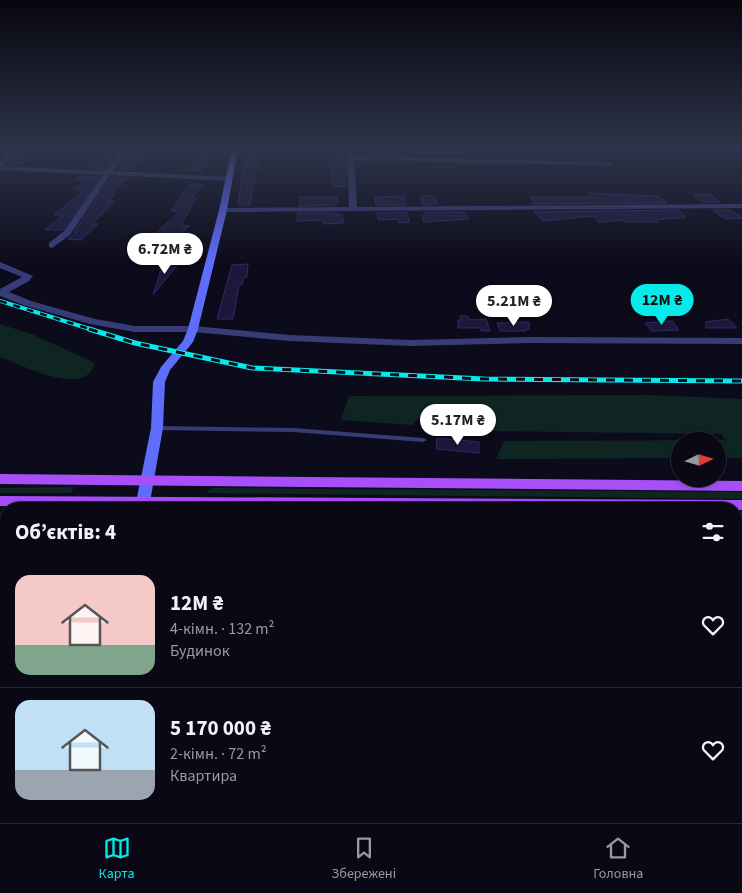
<!DOCTYPE html>
<html lang="uk">
<meta charset="utf-8">
<style>
:root{--surface:#090814;--page:#171622;--text:#f1f3f6;--muted:#999aa0;--line:#292934;--accent:#05ebe9}
body{margin:0;font-family:"Source Sans 3",sans-serif;background:var(--page);color:var(--text);height:100vh;display:flex;flex-direction:column;font-size:19px;white-space:nowrap}
*{box-sizing:border-box;margin:0}
p{font-size:16px;color:var(--muted)}
.icon{flex:none;width:28px;height:28px;fill:none;stroke:currentColor;stroke-width:2;stroke-linecap:round;stroke-linejoin:round}
.map{position:relative;flex:1;overflow:hidden}
.side{position:absolute;left:0px;top:502px;width:742px;height:321px;display:flex;flex-direction:column;background:var(--surface);border-radius:20px 20px 0 0;box-shadow:0 2px 8px #0003,0 0 0 1px var(--line)}
.side>*{flex:none}
.needle{width:32px;rotate:85deg}
.fabs{position:absolute;left:671px;top:432px;display:grid;gap:10px}
.fabs a{display:grid;place-items:center;width:55px;height:55px;border-radius:50%;background:var(--surface);box-shadow:0 2px 8px #0003,0 0 0 1px var(--line);font-size:25px}
.price{position:absolute;translate:-50% -42px;padding:0 11px;border-radius:18px;background:#fff;color:#222;font-size:16px;line-height:32px;filter:drop-shadow(0 1px 2px #0008)}
.price::after{content:'';position:absolute;left:50%;top:30px;width:15px;height:11px;margin-left:-8px;background:inherit;clip-path:polygon(0 0,100% 0,50% 100%)}
.price.active{background:var(--accent);color:#111}
ul{padding:0;list-style:none}
li{display:flex;align-items:center;gap:15px;height:125px;padding:0 15px}
li+li{border-top:1px solid var(--line)}
li span{display:grid;place-items:center;flex:none;width:140px;height:100px;border-radius:15px;color:#555}
li>.icon{margin-inline-start:auto}
span .icon{width:60px;height:60px;fill:#fffc;stroke-width:1}
li b{font-size:21px}
h2{display:flex;justify-content:space-between;align-items:center;height:60px;padding:0 15px;font-size:21px}
.menu{display:flex;justify-content:space-around;align-items:center;height:70px;border-top:1px solid var(--line);background:var(--surface);font-size:14px;color:var(--muted)}
.menu a{display:grid;justify-items:center;gap:2px}
.menu .active{color:var(--accent)}
.map>svg:first-child{display:block}
.green{fill:#0e2521}
.building{fill:#1b183b;stroke:#2f2a67}
.lines{fill:none;stroke-linecap:round;stroke-linejoin:round}
.lane{fill:#373c79;fill-rule:evenodd}
.street{fill:#373c79;fill-rule:evenodd}
.secondary{fill:#5f6dfc;fill-rule:evenodd}
.primary{fill:#a84ffb;fill-rule:evenodd}
.rail-far1-casing{stroke:#05ebe9;stroke-width:4}
.rail-casing{stroke:#05ebe9;stroke-width:5}
.rail-far1{stroke:#0c0b1b;stroke-width:2.5;stroke-dasharray:7;stroke-linecap:butt}
.rail{stroke:#0c0b1b;stroke-width:3;stroke-dasharray:9;stroke-linecap:butt}
</style>
<div class="map">
<svg width="742" height="823" viewBox="0 0 742 823">
<rect width="100%" height="100%" fill="#0c0b1b"/>
<path class="green" d="M0,324L34,335L95,363C86,399 22,365 0,357Z
M647,395L742,399V458H718V441H680V458L496,459L504,441L725,440L722,434L479,431L472,419L420,417L412,425L341,420L349,396Z
M74,487L71,493H0V488Z
M212,488L742,492V499L208,493L207,491Z"/>
<path class="building" d="M212,149L201,171L187,170L194,164H191L203,151L209,152Z
M330,149H342L346,162V186L332,187Z
M109,150H119L105,169L87,168L93,163H98Z
M130,150H143L142,152H148L132,169L137,170L116,169Z
M363,150L395,151L396,155L363,154Z
M22,151H37L20,165L7,164Z
M247,153H256L255,158H258L254,182L250,205H238L243,167Z
M79,176L100,177L63,230H45L63,215H54L84,191L74,190L87,180H74Z
M111,177L129,178L110,194H115L108,201H115L92,224H98L81,240L68,239L76,232H74Z
M190,184H202L192,198H196L181,225L189,226L177,238L185,239L180,244L184,245L178,253H182L175,262L155,260L171,241L163,240L167,236L154,235L180,211H171Z
M588,193L654,196L659,197L667,203L534,204L530,197H591Z
M710,194L720,202H704L694,195Z
M404,196L405,205H376L375,197Z
M420,196H435L437,204L423,205Z
M300,197H337V205L299,206Z
M678,210L686,217L656,220L658,222H626L624,220L598,222L593,216L543,221L534,212Z
M713,210H731L742,218L725,219Z
M407,212L409,222L399,223L398,219L379,220L377,213Z
M425,212H464L469,219L423,222V215H425Z
M298,213H337L336,215H342L344,223L323,224V220L297,221Z
M166,264H178L153,295L161,270Z
M248,264L247,277H244L242,285H239L233,319H217L232,265Z
M460,316H468L470,320L486,319L490,331H481L480,328H458V320H461Z
M728,319L737,328H706V322Z
M672,321L679,330L651,331L645,323Z
M529,322V329L525,330L526,331H500L497,323Z
M437,438L479,442V453L436,449Z"/>
<g class="lines">
<path class="lane" d="M154,426L293,428L423,438L427,440L423,442L293,432L157,430L153,428Z"/>
<path class="street" d="M14,149H21L3,166L106,171L122,149H128L113,171L228,177L232,179L228,181L110,175L70,235L52,248L49,247V243L64,231L103,175L0,170V161Z
M347,149H353L354,156L609,162L612,164L609,166L354,160L357,207L742,204V208L223,212L219,210L223,208L349,207Z
M0,262L33,276L29,281L9,292L31,301L95,319L135,326H193L290,335L411,340L530,337L742,338V344L530,343L411,346L290,341L193,332H135L90,324L23,305L0,296V289L22,277L0,268Z"/>
<path class="secondary" d="M232,149H238L227,210L198,329L193,342L170,370L165,382L163,428L150,502L148,506L143,507L138,506L136,502L151,428L153,382L161,367L183,341L188,329L219,210Z"/>
<path class="primary" d="M0,474L742,481V491L0,484Z
M0,496L742,500V510H736V509L0,506Z"/>
<defs>
<path id="rail-far1" d="M0,301L93,330"/>
<path id="rail" d="M89,329L135,343L252,368L484,379L742,381"/>
</defs>
<use href="#rail-far1" class="rail-far1-casing"/>
<use href="#rail" class="rail-casing"/>
<use href="#rail-far1" class="rail-far1"/>
<use href="#rail" class="rail"/>
</g>
<linearGradient id="sky" x2="0" y2="1"><stop stop-color="#07060f"/><stop offset="0.56" stop-color="#2e344a"/><stop offset="1" stop-color="#2e344a" stop-opacity="0"/></linearGradient>
<rect width="742" height="264" fill="url(#sky)"/>
</svg>
<div class="fabs">
<a><svg class="needle" viewBox="-14 -14 28 28"><path d="M0-13l5 13h-10z" fill="#e53935"/><path d="M0 13l5-13h-10z" fill="#999aa0"/></svg></a>
</div>
<b class="price" style="left:165px;top:275px">6.72M ₴</b>
<b class="price active" style="left:662px;top:326px">12M ₴</b>
<b class="price" style="left:514px;top:327px">5.21M ₴</b>
<b class="price" style="left:458px;top:446px">5.17M ₴</b>
<section class="side">
<h2>Об’єктів: 4<svg class="icon" aria-label="filters" viewBox="0 0 24 24"><path d="M4 7h16M4 17h16"/><circle cx="9" cy="7" r="2"/><circle cx="15" cy="17" r="2"/></svg></h2>
<ul>
<li><span style="background:linear-gradient(#f6c9c9 70%,#7fa58c 0)"><svg class="icon" aria-label="home" viewBox="0 0 24 24"><path d="M3 11l9-7 9 7M6 9v11h12V9"/></svg></span><div><b>12M ₴</b><p>4-кімн. · 132 m²</p><p>Будинок</p></div><svg class="icon" aria-label="heart" viewBox="0 0 24 24"><path d="M12 20l-8-8c-3-5 5-10 8-4 3-6 11-1 8 4z"/></svg></li>
<li><span style="background:linear-gradient(#bfe0f5 70%,#9aa5b1 0)"><svg class="icon" aria-label="home" viewBox="0 0 24 24"><path d="M3 11l9-7 9 7M6 9v11h12V9"/></svg></span><div><b>5 170 000 ₴</b><p>2-кімн. · 72 m²</p><p>Квартира</p></div><svg class="icon" aria-label="heart" viewBox="0 0 24 24"><path d="M12 20l-8-8c-3-5 5-10 8-4 3-6 11-1 8 4z"/></svg></li>
</ul>
</section>
</div>
<nav class="menu">
<a class="active"><svg class="icon" aria-label="map" viewBox="0 0 24 24"><path d="M3 6l6-2 6 2 6-2v14l-6 2-6-2-6 2zM9 4v14M15 6v14"/></svg>Карта</a>
<a><svg class="icon" aria-label="saved" viewBox="0 0 24 24"><path d="M7 4h10v16l-5-4-5 4z"/></svg>Збережені</a>
<a><svg class="icon" aria-label="home" viewBox="0 0 24 24"><path d="M3 11l9-7 9 7M6 9v11h12V9"/></svg>Головна</a>
</nav>
